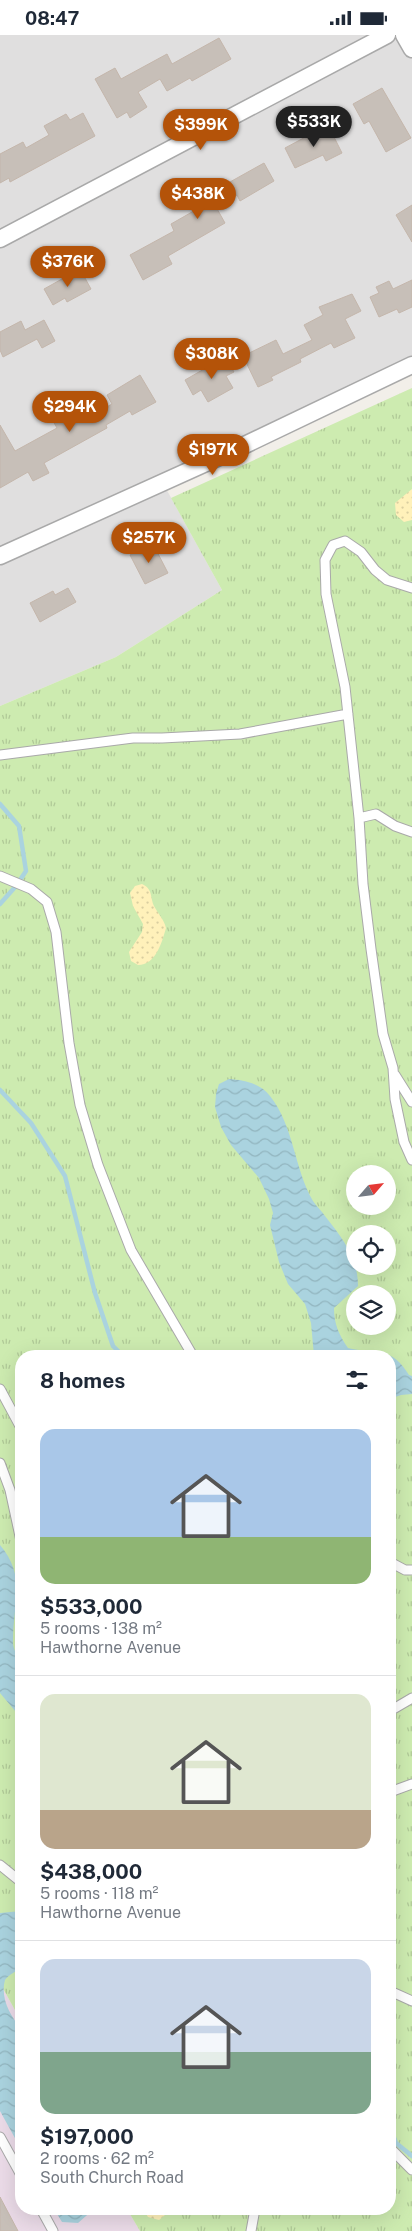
<!DOCTYPE html>
<meta charset="utf-8">
<style>
:root{--surface:#fff;--page:#f6f6f7;--text:#1f2937;--muted:#747a83;--line:#e0e1e3;--accent:#b45309}
body{margin:0;font-family:"Public Sans",sans-serif;background:var(--page);color:var(--text);height:100vh;display:flex;flex-direction:column;font-size:19px;white-space:nowrap}
*{box-sizing:border-box;margin:0}
p{font-size:16px;color:var(--muted)}
.icon{flex:none;width:28px;height:28px;fill:none;stroke:currentColor;stroke-width:2;stroke-linecap:round;stroke-linejoin:round}
.map{position:relative;flex:1;overflow:hidden}
.side{position:absolute;left:15px;top:1315px;width:381px;height:865px;display:flex;flex-direction:column;background:var(--surface);border-radius:20px;box-shadow:0 5px 20px #0002}
.side>*{flex:none}
.needle{width:32px;rotate:62deg}
.tools{position:absolute;left:346px;top:1130px;display:grid;gap:10px}
.tools a{display:grid;place-items:center;width:50px;height:50px;border-radius:50%;background:var(--surface);box-shadow:0 5px 20px #0002;font-size:25px}
.price{position:absolute;translate:-50% -42px;padding:0 11px;border-radius:18px;background:var(--accent);color:#fff;font-size:16px;line-height:32px;filter:drop-shadow(0 1px 2px #0008)}
.price::after{content:'';position:absolute;left:50%;top:30px;width:15px;height:11px;margin-left:-8px;background:inherit;clip-path:polygon(0 0,100% 0,50% 100%)}
.price.current{background:#222;color:#fff}
ul{padding:0;list-style:none}
li{display:grid;align-content:center;gap:10px;height:265px;padding:0 25px}
li+li{border-top:1px solid var(--line)}
li span{display:grid;place-items:center;height:155px;border-radius:15px;color:#555}
li>.icon{margin-inline-start:auto}
span .icon{width:90px;height:90px;fill:#fffc;stroke-width:1}
li b{font-size:21px}
h2{display:flex;justify-content:space-between;align-items:center;height:60px;padding:0 25px;font-size:21px}
.status{display:flex;justify-content:space-between;align-items:center;height:35px;padding:0 25px;background:var(--surface);direction:ltr}
.status svg{height:14px;fill:currentColor}
.map>svg:first-child{display:block}
.residential{fill:#e0dfdf}
.industrial{fill:#ebdbe8}
.grass{fill:url(#grass-tufts);fill-rule:evenodd}
.sand{fill:url(#sand-dots)}
.water{fill:url(#water-waves)}
.lines{fill:none;stroke-linecap:round;stroke-linejoin:round}
.stream{stroke:#aad3df;stroke-width:4.5}
.building{fill:#c7bfb8;stroke:#c4b6ab}
.lane-casing{stroke:#a9a9a9;stroke-width:11}
.street-casing{stroke:#a9a9a9;stroke-width:19}
.lane{stroke:#fff;stroke-width:9}
.street{stroke:#fff;stroke-width:16}
</style>
<div class="status"><b>08:47</b><svg viewBox="0 0 49 12"><path d="M0 12V9h3v3zM5 12V6h3v6zM10 12V3h3v9zM15 12V0h3v12zM26 1h20v11H26zM47 4h2v5h-2z"/></svg></div>
<div class="map">
<svg width="412" height="2196" viewBox="0 0 412 2196">
<defs>
<pattern id="grass-tufts" width="24" height="20" patternUnits="userSpaceOnUse" patternTransform="scale(1.25)"><rect width="24" height="20" fill="#cdebb0"/><path d="M3 7l-1-3M5 7V3M7 7l1-3M15 17l-1-3M17 17v-4M19 17l1-3" fill="none" stroke="#b0c997"/></pattern>
<pattern id="sand-dots" width="8" height="8" patternUnits="userSpaceOnUse" patternTransform="scale(1.25)"><rect width="8" height="8" fill="#fff1ba"/><path d="M2 2h.1M6 6h.1" fill="none" stroke="#dacea0" stroke-width="1.8" stroke-linecap="round"/></pattern>
<pattern id="water-waves" width="16" height="10" patternUnits="userSpaceOnUse" patternTransform="scale(1.25)"><rect width="16" height="10" fill="#aad3df"/><path d="M0 5q4-4 8 0t8 0" fill="none" stroke="#92b5bf"/></pattern>
</defs>
<rect width="100%" height="100%" fill="#f2efe9"/>
<path class="residential" d="M0,0H412V324L0,515Z
M164,450L222,555L116,622L0,671V527Z"/>
<path class="industrial" d="M0,1948L21,1986V2174H127L140,2196H0Z"/>
<path class="grass" d="M412,353V2196H140L127,2174H390V1321H21V1986L0,1948V671L116,622L222,555L171,463ZM355,1139H388V1171H355ZM355,1199H388V1231H355ZM355,1259H388V1291H355Z"/>
<path class="sand" d="M412,454V485L404,487L396,480L395,468Z
M142,849C153,854 150,862 154,871C158,879 164,884 166,893C162,907 156,930 138,930L131,926L129,917L142,897L143,889L133,871L130,858L135,851Z
M143,2174H167L165,2180L159,2185L148,2182Z"/>
<path class="water" d="M229,1044C244,1045 260,1048 270,1061C294,1091 294,1133 313,1166C317,1172 322,1176 325,1181C343,1204 358,1223 358,1251L334,1273C334,1289 339,1300 348,1313C379,1320 391,1311 409,1340L412,1341V1359L401,1360L390,1364V1321H314L311,1288L305,1269L288,1249L279,1227L270,1190L273,1178L269,1164L259,1143L231,1110L221,1092L215,1072L216,1059L219,1049Z
M0,1510C27,1542 13,1568 13,1605C12,1615 19,1621 21,1630C24,1642 21,1669 21,1683L0,1658Z
M21,1876V1933C17,1936 8,1940 5,1945C0,1962 10,1981 21,1993V2114L0,2076V1878Z
M54,2174H94L78,2188L62,2187Z"/>
<g class="lines">
<path class="stream" d="M0,769L19,791L26,836L16,851L0,869
M0,1055L31,1088L65,1141L95,1258L113,1311L123,1321
M390,2092L396,2108L412,2121"/>
</g>
<path class="building" d="M219,3L231,24L192,46L190,43L167,56L160,44L138,57L147,72L130,83L127,77L117,83L95,44L115,33L121,44L167,19L172,29Z
M382,53L411,103L386,117L369,86L364,89L353,69Z
M83,78L95,101L10,147L9,143L0,148V119L23,107L26,113L49,100L44,91L66,79L70,85Z
M328,90L342,118L326,126L323,120L295,133L285,113Z
M264,128L274,146L240,166L237,160L216,172L225,188L168,221L172,229L143,245L130,220L174,196L171,189L199,173L189,155L206,146L212,157Z
M412,170V207L396,180Z
M80,234L91,254L67,267L65,263L53,270L44,254Z
M412,245V272L399,278L397,274L379,282L370,262L379,258L376,252L389,246L393,254Z
M352,259L361,276L345,284L355,303L334,313L331,308L300,324L301,327L271,342L273,345L258,352L243,321L276,305L283,319L312,305L304,290L323,280L319,272Z
M44,285L55,306L42,313L37,304L3,322L0,315V297L21,286L25,295Z
M225,322L234,337L226,341L233,353L208,367L201,355L193,360L185,345Z
M140,340L156,367L132,380L130,376L106,390L107,393L44,428L49,438L33,446L28,437L0,453V390L15,416L57,393L53,386L73,374L80,387L112,369L107,360Z
M153,509L168,538L145,549L130,520Z
M68,553L76,567L40,587L30,568L53,556L55,560Z
M0,2162L18,2196H0Z"/>
<g class="lines">
<defs>
<path id="lane" d="M412,553L387,545L375,535L361,517L345,506L333,510L325,525L326,559L345,652L359,783L363,849L371,914L383,999L393,1033L395,1064L404,1107L412,1125
M0,720L133,703H162L240,699L348,679
M359,783L376,779L395,791L412,797
M0,841L31,854L47,867L56,897L69,1008L80,1070L98,1130L131,1215L193,1321
M395,1040L412,1067
M0,1354L21,1393
M0,1428L10,1455L21,1506
M390,1527L405,1535H412
M390,1676L412,1663
M390,1757L412,1749
M0,1830L21,1847
M390,1956L412,1966
M0,2102L21,2140
M390,2113L412,2135
M41,2174L53,2196
M251,2196L255,2174"/>
<path id="street" d="M404,0L412,14
M0,204L387,0
M0,521L228,418L412,330"/>
</defs>
<use href="#lane" class="lane-casing"/>
<use href="#street" class="street-casing"/>
<use href="#lane" class="lane"/>
<use href="#street" class="street"/>
</g>
</svg>
<div class="tools">
<a><svg class="needle" viewBox="-14 -14 28 28"><path d="M0-13l5 13h-10z" fill="#e53935"/><path d="M0 13l5-13h-10z" fill="#747a83"/></svg></a>
<a><svg class="icon" aria-label="locate" viewBox="0 0 24 24"><circle cx="12" cy="12" r="6"/><path d="M12 2v4M12 18v4M2 12h4M18 12h4"/></svg></a>
<a><svg class="icon" aria-label="layers" viewBox="0 0 24 24"><path d="M12 4l9 5-9 5-9-5zM3 14l9 5 9-5"/></svg></a>
</div>
<b class="price current" style="left:314px;top:113px">$533K</b>
<b class="price" style="left:201px;top:116px">$399K</b>
<b class="price" style="left:198px;top:185px">$438K</b>
<b class="price" style="left:68px;top:253px">$376K</b>
<b class="price" style="left:212px;top:345px">$308K</b>
<b class="price" style="left:70px;top:398px">$294K</b>
<b class="price" style="left:213px;top:441px">$197K</b>
<b class="price" style="left:149px;top:529px">$257K</b>
<section class="side">
<h2>8 homes<svg class="icon" aria-label="filters" viewBox="0 0 24 24"><path d="M4 7h16M4 17h16"/><circle cx="9" cy="7" r="2"/><circle cx="15" cy="17" r="2"/></svg></h2>
<ul>
<li><span style="background:linear-gradient(#a9c7e8 70%,#8fb573 0)"><svg class="icon" aria-label="home" viewBox="0 0 24 24"><path d="M3 11l9-7 9 7M6 9v11h12V9"/></svg></span><div><b>$533,000</b><p>5 rooms · 138 m²</p><p>Hawthorne Avenue</p></div></li>
<li><span style="background:linear-gradient(#dfe7d0 75%,#b9a48a 0)"><svg class="icon" aria-label="home" viewBox="0 0 24 24"><path d="M3 11l9-7 9 7M6 9v11h12V9"/></svg></span><div><b>$438,000</b><p>5 rooms · 118 m²</p><p>Hawthorne Avenue</p></div></li>
<li><span style="background:linear-gradient(#c9d6e8 60%,#7fa58c 0)"><svg class="icon" aria-label="home" viewBox="0 0 24 24"><path d="M3 11l9-7 9 7M6 9v11h12V9"/></svg></span><div><b>$197,000</b><p>2 rooms · 62 m²</p><p>South Church Road</p></div></li>
</ul>
</section>
</div>
